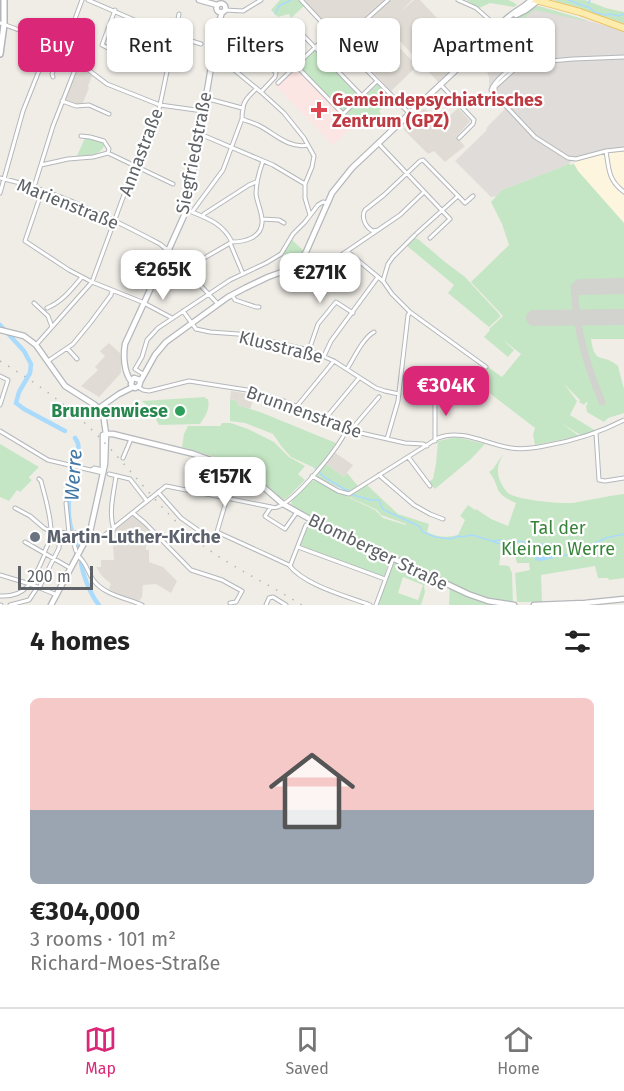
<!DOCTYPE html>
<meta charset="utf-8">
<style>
:root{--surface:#fff;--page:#f2f2f2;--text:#222;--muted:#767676;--line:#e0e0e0;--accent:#db2777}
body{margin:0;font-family:"Fira Sans",sans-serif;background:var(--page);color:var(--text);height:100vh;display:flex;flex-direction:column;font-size:22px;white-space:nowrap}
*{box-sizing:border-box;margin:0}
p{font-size:20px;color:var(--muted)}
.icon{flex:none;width:33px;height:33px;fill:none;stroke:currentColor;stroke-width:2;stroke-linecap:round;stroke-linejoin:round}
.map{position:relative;height:605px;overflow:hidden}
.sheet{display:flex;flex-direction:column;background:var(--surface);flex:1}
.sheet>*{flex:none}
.banner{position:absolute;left:18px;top:18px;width:588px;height:54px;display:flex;gap:12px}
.scale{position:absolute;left:18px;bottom:15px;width:75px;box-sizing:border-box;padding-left:6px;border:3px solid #5e6266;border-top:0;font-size:16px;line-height:21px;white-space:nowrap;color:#5e6266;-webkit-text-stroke:4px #fff;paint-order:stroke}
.price{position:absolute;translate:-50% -51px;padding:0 14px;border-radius:12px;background:#fff;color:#222;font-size:20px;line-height:39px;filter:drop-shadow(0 2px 3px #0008)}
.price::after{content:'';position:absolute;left:50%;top:36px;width:18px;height:14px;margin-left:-9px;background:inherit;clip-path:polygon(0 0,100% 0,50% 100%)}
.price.selected{background:var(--accent);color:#fff}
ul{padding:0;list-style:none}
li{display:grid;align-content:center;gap:12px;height:318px;padding:0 30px}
li span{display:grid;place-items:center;height:186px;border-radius:9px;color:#555}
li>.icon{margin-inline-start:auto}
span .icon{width:108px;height:108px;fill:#fffc;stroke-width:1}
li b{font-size:26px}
h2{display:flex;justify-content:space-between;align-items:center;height:72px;padding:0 30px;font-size:26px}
.pill{padding:0 21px;border-radius:9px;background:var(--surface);box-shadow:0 2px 4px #0004;font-size:21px;line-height:54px}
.pill.selected{background:var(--accent);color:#fff}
.tab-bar{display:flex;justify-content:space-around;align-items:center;height:84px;border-top:2px solid var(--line);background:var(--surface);font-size:16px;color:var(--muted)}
.tab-bar a{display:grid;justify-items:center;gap:3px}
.tab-bar .selected{color:var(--accent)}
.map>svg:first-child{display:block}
.commercial{fill:#fdf5de}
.industrial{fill:#dfdcd9}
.education{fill:#e0dcd5}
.medical{fill:#fbe6e4}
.green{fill:#c5e6c4;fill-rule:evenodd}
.water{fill:#aadbfc}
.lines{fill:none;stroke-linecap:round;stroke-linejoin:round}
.stream{stroke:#aadbfc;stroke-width:1.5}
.river{stroke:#aadbfc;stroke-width:4.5}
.taxiway{stroke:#d2d2ce;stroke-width:7}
.runway{stroke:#d2d2ce;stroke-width:16}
.minor-casing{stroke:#b4b7bb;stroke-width:5}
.tertiary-casing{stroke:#b4b7bb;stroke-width:7}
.secondary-casing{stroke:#b3b6bb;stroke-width:8}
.primary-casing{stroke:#edc162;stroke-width:8}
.minor{stroke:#fff;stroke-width:3}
.tertiary{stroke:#fff;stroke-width:4.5}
.secondary{stroke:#fff;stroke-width:5}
.primary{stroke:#fcedaf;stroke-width:6}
.rail{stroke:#b5b6b6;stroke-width:1.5;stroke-dasharray:1.5 8;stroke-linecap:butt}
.minor-bridge-casing{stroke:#b4b7bb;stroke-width:5;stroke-linecap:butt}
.minor-bridge{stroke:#fff;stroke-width:3}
.health-dot{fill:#e0444e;stroke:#fff;stroke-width:2}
.leisure-dot{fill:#2e9e5b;stroke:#fff;stroke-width:2}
.worship-dot{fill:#6b7280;stroke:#fff;stroke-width:2}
.labels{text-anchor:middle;stroke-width:4.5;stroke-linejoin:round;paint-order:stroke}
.health-label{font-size:18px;font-weight:bold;fill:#be3a42;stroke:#fff;text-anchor:start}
.street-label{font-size:18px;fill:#5e6266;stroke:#fff}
.leisure-label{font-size:18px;font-weight:bold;fill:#27864d;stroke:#fff;text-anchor:end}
.park-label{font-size:18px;fill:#388339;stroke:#fff}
.worship-label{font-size:18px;font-weight:bold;fill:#5b616d;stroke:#fff;text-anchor:start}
.water-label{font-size:20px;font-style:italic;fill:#4377a6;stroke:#fff}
</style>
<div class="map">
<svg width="624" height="605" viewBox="0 0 624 605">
<rect width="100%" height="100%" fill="#f0ede7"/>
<path class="commercial" d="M624,151V223L578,171L574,164L576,161L601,154Z"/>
<path class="industrial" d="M537,6L624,31V148L602,150L577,158L564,166L502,190L497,196L491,197L455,161L486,131L487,127L505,109L489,92V77L486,69L475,58L495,40L498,38L502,40L507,36V29L512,19Z"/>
<path class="education" d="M302,0H385L358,25H349L339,35L333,29L328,27Z
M391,0H412L400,12L414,0H420L469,52L438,82L387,27L395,43L417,66L391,91L361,59L382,39L373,32L371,30L372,28L367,22Z
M79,66L92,76L88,86L89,88L82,105H75L65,100Z
M458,108L470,121L456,137L465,146L445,162L434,151L428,154L404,130V128L423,109H425L442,123Z
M109,343L120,353L121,363V373L99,397L81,386L98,370L95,367L105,356L100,351Z
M231,391L255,395L250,409L237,405V401L230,399Z
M334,452L353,465L344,477L325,463Z
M134,515L155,536L146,545V550H149V562L163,567L177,581L171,593L156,584L143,585L142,597L139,601L119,595L109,589L111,584L102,576L96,567H101V560H114L112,532Z"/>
<path class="medical" d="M296,68L354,125L333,145L274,84L276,83L277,84Z"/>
<path class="green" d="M280,0H300L304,6L291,18L289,14L278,17L271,10Z
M466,0H508L513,2L517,5L514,7L490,3L479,8Z
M553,0H585L606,8L624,12V25Z
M539,6L586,20V21L535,10L518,22L519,24L510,32L507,36L506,31L505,36L506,24L513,17Z
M315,49L359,95V97L343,113L299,67V64Z
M378,84L392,98L379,111L381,114L372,122C365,115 359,117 351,121L345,114Z
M87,137L105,143C102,156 89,155 77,156L84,140Z
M569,163L570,165L574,164L578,171L624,223V282L579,283V290L624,289V339H591C595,367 603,352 618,366L624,389V413L608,418L604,422L587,412L586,406L588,403L586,402L584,405L579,402L580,400L564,384L577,401L570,415L596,431L582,436L561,423L579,436L535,445L533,435L535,428L475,382L488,367L502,377L521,354L502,339L514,350L508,357L484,337L490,330L489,329L503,316L471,282L509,245L502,224L491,202L502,190L564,166Z
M413,238L418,239L445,262L465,277L500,315V317L489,327L448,293L454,285L406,245Z
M291,239L303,250L295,262L283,253Z
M205,397L206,399H208C210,410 206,415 200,424L159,425L149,407L142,401Z
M230,399L237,401V405L260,412L336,443L317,469L291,457L282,447L273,434L245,423L230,421Z
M222,423H231L248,429L274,442L289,457L305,466L298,474L305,480L287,498L283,500L267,487L251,471L212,456L182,447L184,434L188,426H220Z
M457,437L485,444L471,459L435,489L430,483V481L433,479L436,464L438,441Z
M0,444L39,467L29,477V478L32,480L20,492L17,490L9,501L0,497Z
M503,454C501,459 497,466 498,472C498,479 503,488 508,493C517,500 561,504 573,503C590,500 607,496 624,494V578L609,580L608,578H598L595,566L541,575L542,602H517L515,573L530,570L529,563H517L515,556H511L510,553L501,552L499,565L509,566L512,573L513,605H449L450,582L434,574L426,579L424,587L425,592L421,605H377L393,562L394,556L372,547L302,513L291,504L292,500L313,480L375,510L383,518L406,525V524L381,515L377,510L347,496L366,484L398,514L429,524L427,532C436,537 447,538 458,535L465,520L460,516L468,505L475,510L476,509L491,519L508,526L516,503C491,492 502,488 489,472L493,469ZM403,577L423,585L418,600L398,593Z
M325,463L344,477L347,473L358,486L348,492L325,481L315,475Z
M308,520L389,560L384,577L299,546Z"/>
<path class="water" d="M535,544C547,544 564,539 562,556L541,561L535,560L534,550Z"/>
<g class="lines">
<path class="stream" d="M568,0L590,8L594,12L605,15L610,14L619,16L623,14H624
M588,3L590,0
M275,14L279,6L291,0
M315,468L324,477L346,490H349
M352,494L353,495L371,500H379L382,508L384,510L419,526L423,532L435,537L451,539L458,536L462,537L472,535L492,541L501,540L507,542L510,540L533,543
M494,542L504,545L507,549L511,547L512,549L521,552L529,550L536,551
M561,556L572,554L576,551L606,538L624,534"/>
<path class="river" d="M0,325L24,351L31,364L30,373L19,392L16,403L24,409L65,431
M75,438C83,448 75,459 73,470C70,485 67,508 70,523C71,531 75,538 78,546
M81,563C83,575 91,596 99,605"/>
<path class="taxiway" d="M580,287H574C577,332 585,361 602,402"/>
<path class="runway" d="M580,287L624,286
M534,318L624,317"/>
<defs>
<path id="minor" d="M88,0L162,32
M301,0L329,30L330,33L409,113
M458,0L476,8L493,23L497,26
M115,10L102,45L114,51L131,57L143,24
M225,10L243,11L261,0
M0,23L41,38L62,50L107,84L160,105L203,111
M166,33L201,44
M340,43L388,0
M624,57L573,59L518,64C509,69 495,80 491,90L535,137L568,158L576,159L606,151L624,149
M212,59L227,64L261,92L284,113L304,138L314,156L312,167L305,184V198L310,215
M224,62L235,45L243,42L251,44L276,73L275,77L261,92
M53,77L52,74L62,50V47L72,27L82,0
M278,83L330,33
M440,84L474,120L473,124L459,138
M495,94V87L518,66
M205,98L242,108
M62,101L76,106L89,105L109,114
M343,114L377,81
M344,115L279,48L278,41L281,32L291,28L300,32L362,96
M242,119C247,121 254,123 260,126C275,134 289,149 308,145
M200,134L273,165L305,184
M81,136L90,137L104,141L109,149L108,153
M378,143L450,219L430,238
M606,151C609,169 608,180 624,192
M41,165L68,159L93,157L108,153L173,184
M0,178C54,190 111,218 160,244L166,249
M34,187L53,126L78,62
M42,191L25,241L69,270L92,282L142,302L172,318
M0,193L23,111L50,43
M192,212L223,170L242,119C242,116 242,113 243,109C243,101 250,95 256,89
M192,212C209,219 223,224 232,242
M203,216L204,214L249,185L256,182
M262,219L279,220L284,223
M378,230L373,231C365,227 361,217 365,210L384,195L420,161L423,160L465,203L473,196
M417,233L458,196
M232,242C244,242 261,238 262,223C263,214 257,203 256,194C256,182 259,172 263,161
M230,243L243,274
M348,252L383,281L392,294L410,312L486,367
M170,253L218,304
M296,265L302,269L316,268L331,262L400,215L424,192
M188,272L199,261L232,242
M383,281L388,264L393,257L415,235
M232,295L235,300L256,307H259
M34,303L48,316L52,327
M47,308C62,302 72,289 82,277
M183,311L196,329L210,332L238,334L309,350L334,361L376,388L385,391L399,394
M36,345L92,282L136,162L153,130L160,105L179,14
M67,348L77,359
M309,350L318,324L336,302L353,313
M324,356L331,341L378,277
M48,361L73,344L91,322L111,295L112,291
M347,369C354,358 363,338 374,332
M143,374L135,369L142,357L147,340L158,328L230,280L266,263L281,254L293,234L305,222L318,205L323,202L327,203
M0,376L8,380L0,405
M138,387L143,390L149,391L189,381L247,390L284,401L352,431L405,443L423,444L427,446
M297,406L334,361
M324,420L359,378
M0,431L48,460L103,473
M352,431L356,424L379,397
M596,433L599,480L605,481L624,478
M387,439L398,401L408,315L410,312
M435,441V395L444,374
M123,458L131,439
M409,458L430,486
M92,470L94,468L103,470
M109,474L130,479L147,501
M379,475L414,505L430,514L443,519
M312,476L338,491L349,494L438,438C462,428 488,445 511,448C522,450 534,448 544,446C573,441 599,433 624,420
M39,479L41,481C45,497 51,515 51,532
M158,492L181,518L212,540L217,532L227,498
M155,495L166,486L271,507C276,508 275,508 280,506C299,496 338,449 347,429
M66,503L69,533
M271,507L265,516L266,517L285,529L297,512
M15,508L30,516L44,528L51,532L75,533L101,538L151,498
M133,513L145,523L191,570L222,580L242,591L236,602L230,603
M114,529C108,513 114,492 116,476
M217,532L289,565C304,585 346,596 370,605
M71,533L76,551
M25,542L70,568
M298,547L385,579
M44,553L53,533
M78,556C87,563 87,572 94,581C105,595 126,598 142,605
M290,566L306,525
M0,575L30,584L57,595
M39,588L59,548L60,533
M0,596C29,598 35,576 45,554
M0,605H1
M10,605L29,600L37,588
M266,605L269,598L273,597L286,605
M376,605L393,559"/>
<path id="tertiary" d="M199,0L217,5
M216.5 8a4.5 4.5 0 1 1 9 0a4.5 4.5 0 1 1-9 0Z
M516,15L526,10L539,0
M494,32L497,35L502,34L505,23
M169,249L166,250L167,253L170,252L169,249L187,209L218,26L222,12
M0,330L24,336L36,345L65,386L95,405L103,413L106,434L105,464L90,532L51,605
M131,381C124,372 123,356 125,344L167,253
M140,382L155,355L166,342L228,297L245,288L268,277L290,269L296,265L306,252L332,193L352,168L492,36L494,32L496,27C502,24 505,19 511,15C518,9 525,7 531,0
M131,384L132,380L134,378L140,380V383L139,386L135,388L132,386
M99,408L119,394L133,387
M103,435L106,434H113L194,454L233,468L254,479L283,504L308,518L468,594L488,601L514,605
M103,468V435
M534,605L585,603L624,599"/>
<path id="secondary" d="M0,54L4,25V0"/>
<path id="primary" d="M536,0L580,12L624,28"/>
</defs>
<use href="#minor" class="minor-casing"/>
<use href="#tertiary" class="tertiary-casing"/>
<use href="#secondary" class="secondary-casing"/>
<use href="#primary" class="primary-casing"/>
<use href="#minor" class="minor"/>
<use href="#tertiary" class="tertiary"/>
<use href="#secondary" class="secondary"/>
<use href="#primary" class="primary"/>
<path class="rail" d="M0,361C33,381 64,402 92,430C126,463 154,502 189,534C223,564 264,581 302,605"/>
<defs>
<path id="minor-bridge" d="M151,498L155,495"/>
</defs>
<use href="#minor-bridge" class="minor-bridge-casing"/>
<use href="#minor-bridge" class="minor-bridge"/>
</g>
<path class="health-dot" d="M316 101h6v6h6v6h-6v6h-6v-6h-6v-6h6z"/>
<circle class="leisure-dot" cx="180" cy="411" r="6"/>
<circle class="worship-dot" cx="35" cy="537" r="6"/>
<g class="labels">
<g class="health-label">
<text x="332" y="106">Gemeindepsychiatrisches<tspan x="332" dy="21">Zentrum (GPZ)</tspan></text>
</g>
<g class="street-label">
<text transform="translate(141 152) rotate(-69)" y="6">Annastraße</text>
<text transform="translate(194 153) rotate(-79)" y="6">Siegfriedstraße</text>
<text transform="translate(68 204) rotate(22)" y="6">Marienstraße</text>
<text transform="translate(281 347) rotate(14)" y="6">Klusstraße</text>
<text transform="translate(304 412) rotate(20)" y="6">Brunnenstraße</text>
<text transform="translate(378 552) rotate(26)" y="6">Blomberger Straße</text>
</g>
<g class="leisure-label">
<text x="168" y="417">Brunnenwiese</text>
</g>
<g class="park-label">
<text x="558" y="534">Tal der<tspan x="558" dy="21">Kleinen Werre</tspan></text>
</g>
<g class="worship-label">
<text x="47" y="543">Martin-Luther-Kirche</text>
</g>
<g class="water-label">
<text transform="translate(73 475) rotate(-86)" y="7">Werre</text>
</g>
</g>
</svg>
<div class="scale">200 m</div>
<b class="price" style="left:163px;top:301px">€265K</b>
<b class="price" style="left:320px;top:304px">€271K</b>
<b class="price selected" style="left:446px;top:417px">€304K</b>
<b class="price" style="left:225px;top:508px">€157K</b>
<div class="banner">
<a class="pill selected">Buy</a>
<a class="pill">Rent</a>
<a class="pill">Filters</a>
<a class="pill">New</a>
<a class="pill">Apartment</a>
</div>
</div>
<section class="sheet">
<h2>4 homes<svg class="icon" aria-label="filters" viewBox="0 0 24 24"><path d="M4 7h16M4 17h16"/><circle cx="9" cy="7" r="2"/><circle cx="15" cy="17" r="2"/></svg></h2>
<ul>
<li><span style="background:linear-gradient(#f6c9c9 60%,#9aa5b1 0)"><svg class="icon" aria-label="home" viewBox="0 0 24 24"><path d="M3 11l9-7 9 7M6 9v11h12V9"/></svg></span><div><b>€304,000</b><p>3 rooms · 101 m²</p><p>Richard-Moes-Straße</p></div></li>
</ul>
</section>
<nav class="tab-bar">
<a class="selected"><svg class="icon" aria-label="map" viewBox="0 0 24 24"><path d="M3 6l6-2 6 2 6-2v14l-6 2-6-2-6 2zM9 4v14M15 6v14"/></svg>Map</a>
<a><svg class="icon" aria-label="saved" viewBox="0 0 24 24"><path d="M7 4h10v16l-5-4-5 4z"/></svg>Saved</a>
<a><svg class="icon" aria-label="home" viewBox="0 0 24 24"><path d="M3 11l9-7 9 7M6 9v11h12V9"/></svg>Home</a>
</nav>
